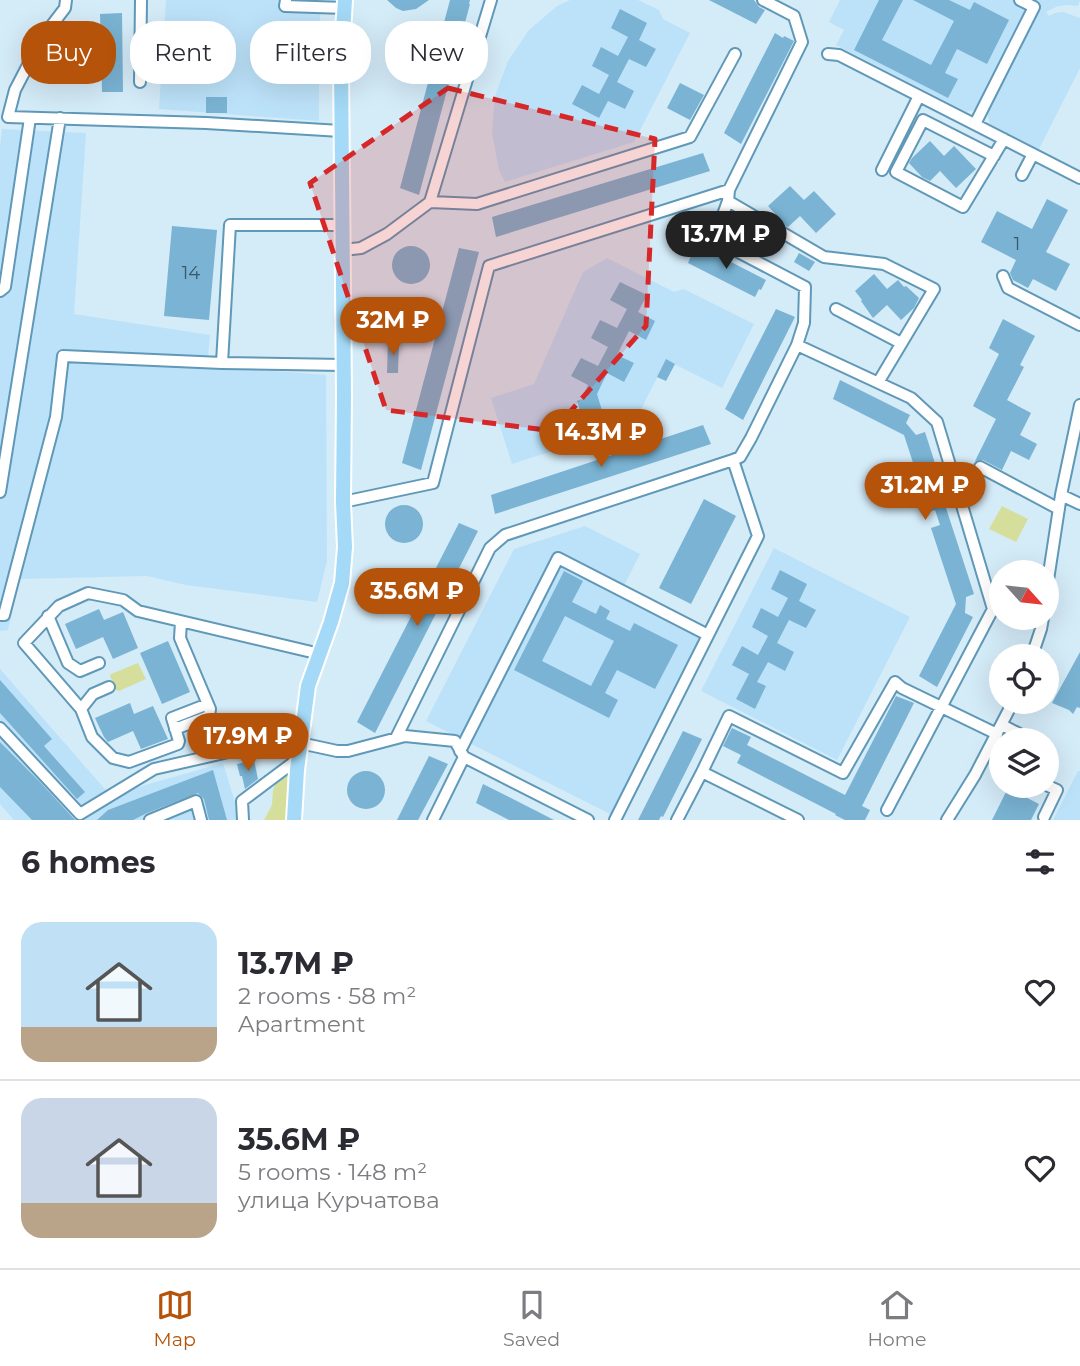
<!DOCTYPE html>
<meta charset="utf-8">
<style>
:root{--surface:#fff;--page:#f7f7f7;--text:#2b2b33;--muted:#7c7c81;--line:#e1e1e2;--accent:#b45309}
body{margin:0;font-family:Montserrat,sans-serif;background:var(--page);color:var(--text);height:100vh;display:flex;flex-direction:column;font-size:26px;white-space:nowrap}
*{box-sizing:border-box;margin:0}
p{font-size:23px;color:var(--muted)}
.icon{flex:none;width:38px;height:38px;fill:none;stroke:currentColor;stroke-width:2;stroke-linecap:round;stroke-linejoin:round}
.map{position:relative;height:820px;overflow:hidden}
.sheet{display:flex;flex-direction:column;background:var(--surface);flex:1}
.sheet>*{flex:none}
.top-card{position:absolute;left:21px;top:21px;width:700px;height:63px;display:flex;gap:14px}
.needle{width:46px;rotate:117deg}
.tools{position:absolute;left:989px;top:560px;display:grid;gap:14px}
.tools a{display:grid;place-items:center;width:70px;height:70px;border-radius:50%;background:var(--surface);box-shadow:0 7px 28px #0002;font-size:35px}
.price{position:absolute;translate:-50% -60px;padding:0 16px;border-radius:24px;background:var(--accent);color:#fff;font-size:23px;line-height:46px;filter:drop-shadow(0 2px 4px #0008)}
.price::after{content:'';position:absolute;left:50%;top:42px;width:21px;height:16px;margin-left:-10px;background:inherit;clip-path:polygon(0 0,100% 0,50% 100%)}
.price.current{background:#222;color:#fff}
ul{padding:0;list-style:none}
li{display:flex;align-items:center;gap:21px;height:175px;padding:0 21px}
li+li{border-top:2px solid var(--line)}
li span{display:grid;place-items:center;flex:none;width:196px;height:140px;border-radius:21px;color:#555}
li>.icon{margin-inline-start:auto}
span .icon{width:84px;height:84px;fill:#fffc;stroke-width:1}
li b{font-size:30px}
h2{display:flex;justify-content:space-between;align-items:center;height:84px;padding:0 21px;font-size:30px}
.tag{padding:0 24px;border-radius:28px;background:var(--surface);box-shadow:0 7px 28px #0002;font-size:24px;line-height:63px}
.tag.current{background:var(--accent);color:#fff}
.dock{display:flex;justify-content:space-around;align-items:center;height:98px;border-top:2px solid var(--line);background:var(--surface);font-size:19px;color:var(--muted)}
.dock a{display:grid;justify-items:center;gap:4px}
.dock .current{color:var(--accent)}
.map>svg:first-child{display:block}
.built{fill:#bce2f9}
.green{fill:#d6de9b}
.building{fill:#7ab3d3;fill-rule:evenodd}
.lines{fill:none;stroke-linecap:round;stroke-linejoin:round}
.minor-casing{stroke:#6098b7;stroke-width:14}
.major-casing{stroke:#fff;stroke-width:18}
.minor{stroke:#fff;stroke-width:10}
.major{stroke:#a4daf7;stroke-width:14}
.marked{fill:#d62828;fill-opacity:0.2;stroke:#d62828;stroke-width:5;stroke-dasharray:14 9;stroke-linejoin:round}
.labels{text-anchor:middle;stroke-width:5;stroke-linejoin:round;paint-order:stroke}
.number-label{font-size:18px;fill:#39596b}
</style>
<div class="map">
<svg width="1080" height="820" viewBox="0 0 1080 820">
<rect width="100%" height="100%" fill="#d4ebf8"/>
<path class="built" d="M166,0H321L319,41V121L159,109Z
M570,0H638L659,10L663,19L690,33L634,142L505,182L499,170L492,133L495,96L508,61L529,30L557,6Z
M840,0H1080L1078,6L1068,5L1058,6L1046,12L1049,16L1055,13L1063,12L1080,18V68L1039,149L990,124L986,111L979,108L967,112L836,45L844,30L829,22Z
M2,129L86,133L74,314L210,335L207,366L326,375L327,561L317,602L186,585L147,576L20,579L8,630L0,631V147Z
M607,258L674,292L684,289L754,324L722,388L666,360L633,425L512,464L491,398L534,384L583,272Z
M585,526L640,554L624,586L707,628L612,815L426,721L514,549Z
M774,548L910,617L837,760L701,691Z
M0,669L110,795L223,763L235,802L236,820H14L0,804Z
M1078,771H1080V820H1053Z"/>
<path class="green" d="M1002,506L1028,519L1016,542L989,529Z
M138,663L146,679L119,691L116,690L110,676L111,674Z
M288,774L286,820H264L272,805L273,790L278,778Z"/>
<path class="building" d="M387,0H429L416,9L403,11L396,8Z
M450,0H470L469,4H470L419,195L400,188Z
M709,0H754L759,7L765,10L756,24Z
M879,0H903L882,40L931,65L954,21L913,0H949L970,10L974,2L1009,20L987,64L957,49L945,73L958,79L948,98L854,50Z
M620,9L647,23L639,40L656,49L646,67L629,59L617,82L634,91L625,109L608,101L599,118L572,104L582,85L599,94L609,75L592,66L601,47L618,56L628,37L611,28Z
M122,13L123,92H102L100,14Z
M775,33L783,38L784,36L794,41L741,144L724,133Z
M680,83L704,95L690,120L667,108Z
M206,97H227V113H206Z
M930,141L944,156L954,146L976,169L956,188L940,171L930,181L922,177L909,163L912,158Z
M703,153L710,171L496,237L492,217Z
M790,186L804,200L814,191L836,214L816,233L800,216L788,227L786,226L768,206Z
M1047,199L1068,210L1046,252L1070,264L1056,291L1033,279L1028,288L1013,280L1010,273L1016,260L981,242L997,211L1032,229Z
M172,226L217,230L209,320L164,316Z
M696,244L766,280L761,290L759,289L755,297L688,263Z
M392 265a19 19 0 1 1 38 0a19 19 0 1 1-38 0Z
M459,248L479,252L421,470L402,463Z
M799,253L815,262L809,271L794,262Z
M874,274L887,289L898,280L904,287L906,286L919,298L914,308L901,320L887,305L873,318L861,301L862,300L855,291Z
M620,282L647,295L638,312L655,321L646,340L629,331L617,355L634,363L624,382L607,373L597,394L603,414L583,420L577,401L587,397L585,391L588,385L571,376L581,358L598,366L608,347L591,338L600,320L617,328L627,309L610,300Z
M776,309L795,317L743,420L725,409Z
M1003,319L1035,336L1020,365L1024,367L1007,400L1031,413L1020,435L1037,444L1029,460L1011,451L1002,470L983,460L975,461L996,419L973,406L999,354L989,348Z
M388,341L399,342L398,373H387Z
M666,359L675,364L666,381L657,377Z
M840,380L910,415L906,423L916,435L925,432L949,507L946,508L974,594L966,597L965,613L973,617L937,687L919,676L956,604L931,528L940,525L935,510L929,512L904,435L833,399Z
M703,425L711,444L495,514L491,495Z
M704,499L736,516L691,604L659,588Z
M385 524a19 19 0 1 1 38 0a19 19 0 1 1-38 0Z
M459,523L478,531L375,733L357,722Z
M780,570L807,584L799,601L816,610L806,628L789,620L777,643L794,652L785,671L768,662L757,682L766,686L755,709L736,699L749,674L732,665L742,646L758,655L768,636L752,627L761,608L778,617L788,598L771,589Z
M564,571L583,581L572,602L596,614L600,605L610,611L606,619L630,631L634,623L678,645L655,689L617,670L605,693L618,700L609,718L514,670ZM565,616L614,641L591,686L542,661Z
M99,609L104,620L123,612L138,648L113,659L103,637L76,649L65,624Z
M168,641L190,692L162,704L140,653Z
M1080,652V708L1077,707L1073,714L1069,710L1052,703Z
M0,680L52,739L44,746L85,792L77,799L0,713Z
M896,696L914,703L862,806L870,810L865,820H845L835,815L836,814L737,763L741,755L723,746L732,728L751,737L747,745L845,795Z
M130,703L134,714L153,706L168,739L141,749L133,731L108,742L104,737L95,718Z
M250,716L270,721L266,736L246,731Z
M204,726L207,735L190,741L187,733Z
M683,731L702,739L663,817L661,816L659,820H638Z
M0,742L40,782L75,820H32L0,787Z
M429,756L448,764L418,820H397Z
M254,760L258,779L245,789L242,776H240L237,764Z
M213,770L227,820H209L204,799L198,793L147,813L133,820H97L108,810Z
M347 790a19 19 0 1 1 38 0a19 19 0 1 1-38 0Z
M483,784L497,791L554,820H509L476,803Z
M1008,788L1039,804L1031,820H992Z"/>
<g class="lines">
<defs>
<path id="minor" d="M66,0L65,8L42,38L15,90L8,117L206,123L341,131
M286,0L285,6L345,8
M828,54L839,55L1080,178
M140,82L141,0
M975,124L1034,7L1020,0
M994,156L923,120L896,172L963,207L1004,139
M882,170L919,96
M1022,175L1033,154
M728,201L824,257L884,264L934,289L879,381
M430,202L491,0
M343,250L361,248L387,234L430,202L477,204L690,137L735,54
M1003,276L1008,288L1080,325
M0,291L5,287L30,118
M836,309L901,343
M797,345L911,398L937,422L993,609L887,810
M222,363L230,225H342
M980,467L1059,509
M0,492L60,118
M1061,495L1080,504
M343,502L433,483L489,266L729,190
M1046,593L1061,495L1080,405
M0,615H4L56,417L63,356L222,363L343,365
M48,616L68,663L80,671L99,663
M181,622L180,638L210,709L209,716L213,730L228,738
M1032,656L1041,629L1043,618
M208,704L172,718L179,741L178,744L129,762L113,758L92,737L81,709L24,643L59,606L88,593L123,600L138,611L320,654
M81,709L93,694L109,687
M1002,725L1031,740
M0,728L80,814L154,769L263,744L300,743L337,751H348L405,736L455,741L464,757L433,820
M175,729L209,716
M396,738L490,548L505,535L733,460
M460,751L558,558L708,635
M464,757L588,820
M702,772L729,716L843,773L895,682L902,688L997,734
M1044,817L1057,790L1046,785
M150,820L196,801L201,820
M243,820L242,801L298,759
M615,820L758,536L733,460L740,457L751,438L797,345L804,323L805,287L725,245L716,234L728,201L729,190L802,42L794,16L763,0
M677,820L702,772L798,820
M947,820L975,775L1013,702"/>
<path id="major" d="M294,820L297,770L308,686L331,622L342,583L345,547L343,502L344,396L341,64L345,0"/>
</defs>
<use href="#minor" class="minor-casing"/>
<use href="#major" class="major-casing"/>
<use href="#minor" class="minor"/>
<use href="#major" class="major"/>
</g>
<path class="marked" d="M448,88L655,139L646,326L553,431L386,410L310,183Z"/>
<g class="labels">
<g class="number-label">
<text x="1017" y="250">1</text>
<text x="191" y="279">14</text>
</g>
</g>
</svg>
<div class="tools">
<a><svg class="needle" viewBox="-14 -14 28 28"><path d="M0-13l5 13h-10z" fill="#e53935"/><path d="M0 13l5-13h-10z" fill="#7c7c81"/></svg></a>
<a><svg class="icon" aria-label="locate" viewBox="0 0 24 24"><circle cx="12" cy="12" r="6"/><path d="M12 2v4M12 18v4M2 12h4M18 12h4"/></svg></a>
<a><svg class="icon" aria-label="layers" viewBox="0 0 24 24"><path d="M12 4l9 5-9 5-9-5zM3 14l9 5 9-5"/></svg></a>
</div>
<b class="price current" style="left:726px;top:271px">13.7M ₽</b>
<b class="price" style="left:393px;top:357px">32M ₽</b>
<b class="price" style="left:601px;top:469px">14.3M ₽</b>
<b class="price" style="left:925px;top:522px">31.2M ₽</b>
<b class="price" style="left:417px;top:628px">35.6M ₽</b>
<b class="price" style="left:248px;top:773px">17.9M ₽</b>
<div class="top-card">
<a class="tag current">Buy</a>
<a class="tag">Rent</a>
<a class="tag">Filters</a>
<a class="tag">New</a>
</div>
</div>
<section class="sheet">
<h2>6 homes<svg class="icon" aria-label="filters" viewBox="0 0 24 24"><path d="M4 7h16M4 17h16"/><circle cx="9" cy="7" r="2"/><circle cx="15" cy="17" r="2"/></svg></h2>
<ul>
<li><span style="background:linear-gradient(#bfe0f5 75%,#b9a48a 0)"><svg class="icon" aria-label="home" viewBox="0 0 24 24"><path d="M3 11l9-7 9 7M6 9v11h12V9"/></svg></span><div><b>13.7M ₽</b><p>2 rooms · 58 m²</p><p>Apartment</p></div><svg class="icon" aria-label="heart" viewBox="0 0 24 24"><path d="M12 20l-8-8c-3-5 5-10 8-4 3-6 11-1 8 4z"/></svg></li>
<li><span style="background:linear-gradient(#c9d6e8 75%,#b9a48a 0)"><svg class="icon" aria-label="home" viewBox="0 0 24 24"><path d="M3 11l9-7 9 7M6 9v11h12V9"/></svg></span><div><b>35.6M ₽</b><p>5 rooms · 148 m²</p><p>улица Курчатова</p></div><svg class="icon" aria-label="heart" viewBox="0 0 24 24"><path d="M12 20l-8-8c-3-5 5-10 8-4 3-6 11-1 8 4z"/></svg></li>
</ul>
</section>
<nav class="dock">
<a class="current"><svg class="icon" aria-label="map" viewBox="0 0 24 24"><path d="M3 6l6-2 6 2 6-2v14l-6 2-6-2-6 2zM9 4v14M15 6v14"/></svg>Map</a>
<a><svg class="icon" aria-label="saved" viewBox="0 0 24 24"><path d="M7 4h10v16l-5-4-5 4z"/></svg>Saved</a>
<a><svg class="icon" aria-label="home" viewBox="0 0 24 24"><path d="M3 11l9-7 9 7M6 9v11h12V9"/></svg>Home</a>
</nav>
